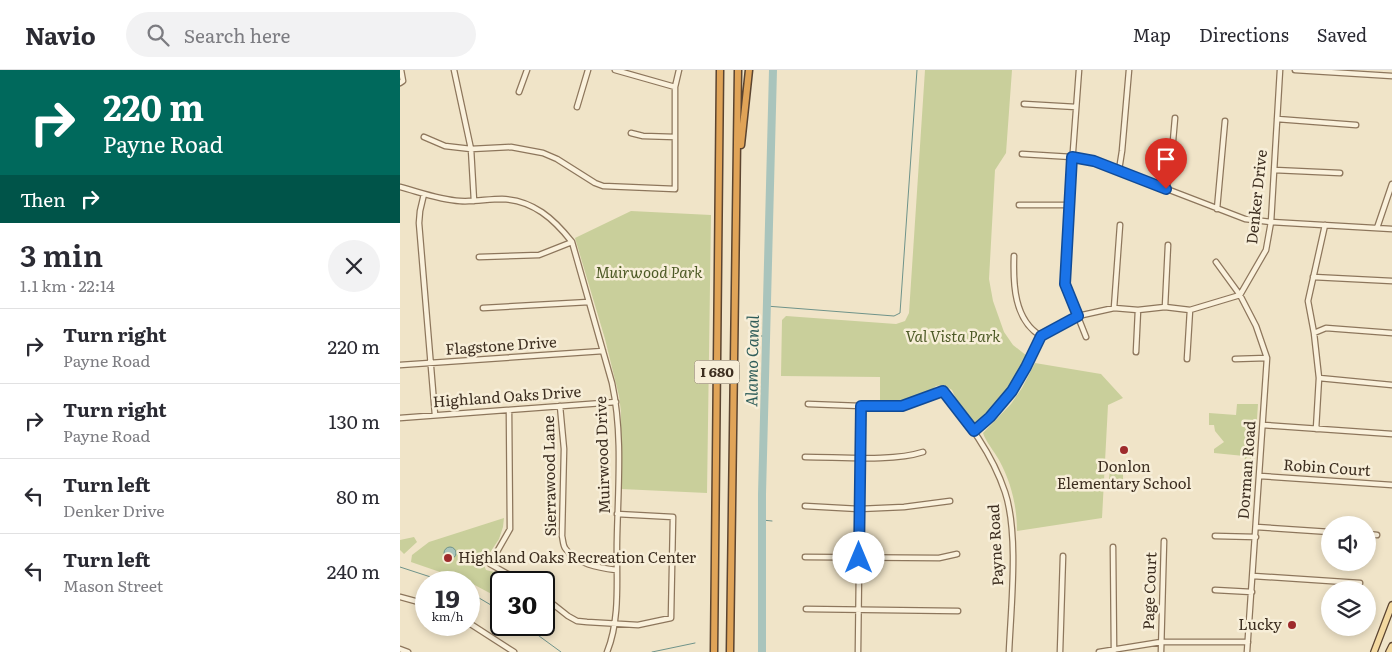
<!DOCTYPE html>
<html lang="en">
<head>
<meta charset="utf-8">
<style>
	:root { --surface:#fff; --page:#f2f2f3; --text:#2b2b33; --muted:#7c7c81; --line:#e1e1e2 }
	body { margin:0; font-family:Literata,serif; background:var(--page); color:var(--text); height:100vh; display:flex; flex-direction:column; font-size:19px; white-space:nowrap }
	* { box-sizing:border-box; margin:0 }
	p { font-size:16px; color:var(--muted) }
	.icon { flex:none; width:28px; height:28px; fill:none; stroke:currentColor; stroke-width:2; stroke-linecap:round; stroke-linejoin:round }
	.map { position:relative; flex:1; overflow:hidden }
	.sheet { display:flex; flex-direction:column; background:var(--surface); width:400px }
	.sheet>* { flex:none }
	.banner { background:#00695c; color:#fff; overflow:hidden }
	.controls { position:absolute; left:921px; top:446px; display:grid; gap:10px }
	.controls a { display:grid; place-items:center; width:55px; height:55px; border-radius:50%; background:var(--surface); box-shadow:0 2px 8px #0003; font-size:25px }
	.speed { position:absolute; left:15px; top:501px; display:flex; gap:10px; font-size:25px; font-weight:700; text-align:center }
	.speed>* { display:grid; place-content:center; width:65px; height:65px; border-radius:50%; background:var(--surface); box-shadow:0 2px 8px #0003; line-height:1 }
	.speed small { font-size:12px; font-weight:400 }
	.speed .limit { border:2px solid #111; border-radius:8px; background:#fff; color:#111 }
	.pin { position:absolute; display:grid; place-items:center; width:42px; height:42px; color:#fff; margin:-51px -21px; border-radius:50% 50% 50% 0; rotate:-45deg; box-shadow:0 0 5px #0007 }
	.pin .icon { rotate:45deg }
	.me { position:absolute; width:55px; margin:-28px; rotate:0deg; stroke-linejoin:round; filter:drop-shadow(0 0 4px #0008) }
	.turn { display:flex; align-items:center; gap:18px; height:105px; padding:0 20px; font-size:22px }
	.turn .icon { width:65px; height:65px; stroke-width:2.5 }
	.turn b { display:block; font-size:35px; line-height:42px }
	.then { display:flex; align-items:center; height:48px; padding:0 20px; background:#0003; gap:10px; font-size:19px }
	.round { display:grid; place-items:center; flex:none; width:52px; height:52px; border-radius:26px; background:var(--page) }
	.head { display:flex; align-items:center; justify-content:space-between; height:85px; padding:0 20px }
	h1 { font-size:30px; font-weight:600; line-height:38px }
	ul { padding:0; list-style:none }
	li { display:flex; align-items:center; gap:15px; height:75px; padding:0 20px; border-top:1px solid var(--line) }
	li div { flex:1 }
	li b { display:block; font-size:19px }
	li em { font-style:normal }
	header { display:flex; align-items:center; gap:30px; box-sizing:border-box; height:70px; padding:0 25px; background:var(--surface); border-bottom:1px solid var(--line) }
	header strong { font-size:24px }
	nav { display:flex; gap:28px; margin-inline-start:auto; font-size:18px }
	.search { width:350px; height:45px; background:var(--page); display:flex; align-items:center; gap:12px; box-sizing:border-box; padding:0 18px; border-radius:28px; color:var(--muted); font-size:19px }
	main { display:flex; flex:1; min-height:0 }
	.map>svg:first-child { display:block }
	.green { fill:#c9cf9b }
	.water { fill:#a9c4bc; stroke:#6f938a }
	.lines { fill:none; stroke-linecap:round; stroke-linejoin:round }
	.stream { stroke:#6f938a; stroke-width:1 }
	.river { stroke:#a9c4bc; stroke-width:8 }
	.minor-casing { stroke:#8d765c; stroke-width:7 }
	.major-casing { stroke:#5b4430; stroke-width:8 }
	.highway-casing { stroke:#5b4430; stroke-width:9 }
	.minor { stroke:#faf1dc; stroke-width:4.5 }
	.major { stroke:#f3d9a0; stroke-width:5.5 }
	.highway { stroke:#e0a458; stroke-width:6 }
	.route-casing { stroke:#114b97; stroke-width:12 }
	.route { stroke:#1a73e8; stroke-width:9 }
	.poi-dot { fill:#9e2a2b; stroke:#f7eed8; stroke-width:2 }
	.labels { text-anchor:middle; stroke-width:5; stroke-linejoin:round; paint-order:stroke }
	.shield { fill:#f7eed8; stroke:#756857; stroke-width:1 }
	.shield-label { font-size:14px; font-weight:bold; fill:#3d2e20 }
	.street-label { font-size:15px; fill:#3d2e20; stroke:#f7eed8 }
	.park-label { font-size:15px; font-style:italic; fill:#4d5a26; stroke:#f7eed8 }
	.poi-label { font-size:15px; fill:#3d2e20; stroke:#f7eed8 }
	.water-label { font-size:16px; font-style:italic; fill:#2f5d5a; stroke:#f7eed8 }
</style>
</head>
<body>
<header>
<strong>Navio</strong>
<div class="search"><svg class="icon" aria-label="search" viewBox="0 0 24 24"><circle cx="10" cy="10" r="6"/><path d="M15 15l6 6"/></svg>Search here</div>
<nav><a>Map</a><a>Directions</a><a>Saved</a></nav>
</header>
<main>
<section class="sheet">
<div class="banner">
<div class="turn"><svg class="icon" aria-label="right" viewBox="0 0 24 24"><path d="M7 20v-9h11M14 6l5 5-5 5"/></svg><div><b>220 m</b>Payne Road</div></div>
<div class="then">Then<svg class="icon" aria-label="right" viewBox="0 0 24 24"><path d="M7 20v-9h11M14 6l5 5-5 5"/></svg></div>
</div>
<div class="head"><div><h1>3 min</h1><p>1.1 km · 22:14</p></div><a class="round"><svg class="icon" aria-label="close" viewBox="0 0 24 24"><path d="M6 6l12 12M18 6L6 18"/></svg></a></div>
<ul>
<li><svg class="icon" aria-label="right" viewBox="0 0 24 24"><path d="M7 20v-9h11M14 6l5 5-5 5"/></svg><div><b>Turn right</b><p>Payne Road</p></div><em>220 m</em></li>
<li><svg class="icon" aria-label="right" viewBox="0 0 24 24"><path d="M7 20v-9h11M14 6l5 5-5 5"/></svg><div><b>Turn right</b><p>Payne Road</p></div><em>130 m</em></li>
<li><svg class="icon" aria-label="left" viewBox="0 0 24 24"><path d="M17 20v-9H6M10 6l-5 5 5 5"/></svg><div><b>Turn left</b><p>Denker Drive</p></div><em>80 m</em></li>
<li><svg class="icon" aria-label="left" viewBox="0 0 24 24"><path d="M17 20v-9H6M10 6l-5 5 5 5"/></svg><div><b>Turn left</b><p>Mason Street</p></div><em>240 m</em></li>
</ul>
</section>
<div class="map">
<svg width="992" height="582" viewBox="0 0 992 582">
	<rect width="100%" height="100%" fill="#f0e4c8"/>
	<path class="green" d="M525,0H612L606,83L595,100L589,209L593,231L604,262L613,275L627,286C615,311 601,339 577,353L571,351L556,329L552,320L544,315L536,316L528,323L510,330L480,333V307L381,306L382,250L386,246L496,254L505,251L509,243Z
		M231,141L311,145L307,423L221,419V342L219,326L205,269L175,168Z
		M635,293L701,304L723,328L708,335L702,448L617,461C617,436 611,412 599,390C594,381 586,372 583,363L611,334L622,318Z
		M837,334H858L853,409L849,404L850,387H847L845,390L844,386L814,383V379L824,372L815,361L814,355H809V343L836,345Z
		M710,395L723,396V412L709,411Z
		M104,448L103,457L99,469L83,493L86,500L94,502L112,512H101V529L69,512L11,492L12,485L29,472Z
		M14,467L17,472L4,484L0,480V470Z"/>
	<path class="water" d="M44 483a6 6 0 1 1 12 0a6 6 0 1 1-12 0Z"/>
	<g class="lines">
		<path class="stream" d="M366,236L494,246L500,243L517,0
			M356,266H366
			M362,450L372,451
			M0,497L46,512
			M69,522L101,541
			M124,555L161,582
			M252,582L295,573"/>
		<path class="river" d="M362,582V424L373,0"/>
		<defs>
			<path id="minor" d="M54,0L71,79L74,131
				M215,0L275,17
				M679,0L669,135L665,214L686,267
				M895,0L992,6
				M0,13L3,11L1,0
				M119,22L127,0
				M624,34L676,37
				M177,37L188,0
				M877,49L956,55
				M231,63L243,66L275,67
				M24,67L45,76L71,79L111,77L143,83L157,89L195,113L203,116L275,119V17L279,0
				M622,84L672,87L694,91L845,149L871,152L992,159
				M719,100L722,81L729,0
				M874,100L940,103
				M0,117C19,122 40,130 60,131C74,132 88,129 102,129C133,130 154,149 172,172L212,313C223,364 218,418 217,469C216,505 221,548 207,582
				M766,119L770,105L775,48
				M24,124L20,141L19,153L35,345
				M619,135H669
				M817,139L825,51
				M977,158L992,114
				M614,186C613,214 614,250 641,266
				M79,187L139,185L172,172
				M816,192L840,225L856,256L867,288L847,582
				M913,207L992,211
				M765,237L768,175
				M83,238L189,232
				M714,238L720,155
				M914,263L926,258L992,263
				M736,282L738,240
				M787,289L790,240
				M835,289L867,288
				M0,295L203,281
				M919,308L992,315
				M408,334L461,336H503L543,321C568,352 592,383 605,422C619,464 611,536 609,582
				M160,336L164,379L162,466C163,470 163,475 165,478C175,494 200,498 216,500
				M109,340L110,459L90,494L122,512
				M0,348L216,332
				M863,355L992,364
				M916,359L919,308L914,263L908,231L925,155
				M574,361L590,347L612,321L626,297L641,266L678,246L714,238L738,240L765,237L790,240L840,225L866,180L871,152L880,0
				M405,387C440,387 492,392 523,382
				M860,406L992,415
				M405,436L459,439L504,437L550,431
				M856,457L930,462
				M968,464L977,465
				M815,466L856,467
				M713,477L714,581
				M405,487L539,488L557,484
				M853,506L960,513
				M815,520L852,522
				M0,527L26,534
				M144,527L168,546L177,551L187,552L238,555L271,548L273,447L217,444
				M406,539L558,541
				M69,553L114,582
				M0,579L8,582
				M458,582L461,336
				M660,582L663,486
				M699,582L761,572H848
				M761,582L764,471"/>
			<path id="major" d="M974,582L992,535
				M989,582L992,576"/>
			<path id="highway" d="M341,75L349,0
				M314,582L320,0
				M330,582L338,0"/>
		</defs>
		<use href="#minor" class="minor-casing"/>
		<use href="#major" class="major-casing"/>
		<use href="#highway" class="highway-casing"/>
		<use href="#minor" class="minor"/>
		<use href="#major" class="major"/>
		<use href="#highway" class="highway"/>
	</g>
	<g class="lines">
		<defs>
			<path id="route" d="M459,488L461,336H502L543,321L574,361L590,347L612,321L626,297L641,266L678,246L665,214L672,87L694,91L766,119"/>
		</defs>
		<use href="#route" class="route-casing"/>
		<use href="#route" class="route"/>
	</g>
	<g class="poi-dot">
		<circle cx="724" cy="380" r="5"/>
		<circle cx="48" cy="488" r="5"/>
		<circle cx="892" cy="555" r="5"/>
	</g>
	<g class="labels">
		<rect class="shield" x="294.5" y="290.5" width="45" height="23" rx="4"/>
		<g class="shield-label">
			<text x="317" y="307">I 680</text>
		</g>
		<g class="street-label">
			<text transform="translate(857 127) rotate(-84)" y="5">Denker Drive</text>
			<text transform="translate(101 276) rotate(-4)" y="5">Flagstone Drive</text>
			<text transform="translate(107 327) rotate(-4)" y="5">Highland Oaks Drive</text>
			<text transform="translate(203 385) rotate(-92)" y="5">Muirwood Drive</text>
			<text transform="translate(927 398) rotate(4)" y="5">Robin Court</text>
			<text transform="translate(847 400) rotate(-86)" y="5">Dorman Road</text>
			<text transform="translate(150 406) rotate(-91)" y="5">Sierrawood Lane</text>
			<text transform="translate(596 475) rotate(-93)" y="5">Payne Road</text>
			<text transform="translate(750 521) rotate(-88)" y="5">Page Court</text>
		</g>
		<g class="park-label">
			<text x="249" y="208">Muirwood Park</text>
			<text x="553" y="272">Val Vista Park</text>
		</g>
		<g class="poi-label">
			<text x="724" y="402">Donlon<tspan x="724" dy="17">Elementary School</tspan></text>
			<text x="58" y="493" text-anchor="start">Highland Oaks Recreation Center</text>
			<text x="882" y="560" text-anchor="end">Lucky</text>
		</g>
		<g class="water-label">
			<text transform="translate(352 291) rotate(-89)" y="6">Alamo Canal</text>
		</g>
	</g>
</svg>
<div class="controls">
<a><svg class="icon" aria-label="sound" viewBox="0 0 24 24"><path d="M4 9h4l5-4v14l-5-4H4zM17 9q2 3 0 6"/></svg></a>
<a><svg class="icon" aria-label="layers" viewBox="0 0 24 24"><path d="M12 4l9 5-9 5-9-5zM3 14l9 5 9-5"/></svg></a>
</div>
<div class="speed"><div>19<small>km/h</small></div><div class="limit">30</div></div>
<div class="pin" style="left:766px;top:119px;background:#d93025"><svg class="icon" aria-label="arrive" viewBox="0 0 24 24"><path d="M6 21V4h12l-3 4 3 4H6"/></svg></div>
<svg class="me" style="left:459px;top:488px" viewBox="-20 -20 40 40"><circle r="19" fill="#fff"/><path d="M0-13L10 11 0 6-10 11z" fill="#1a73e8"/></svg>
</div>
</main>
</body>
</html>
